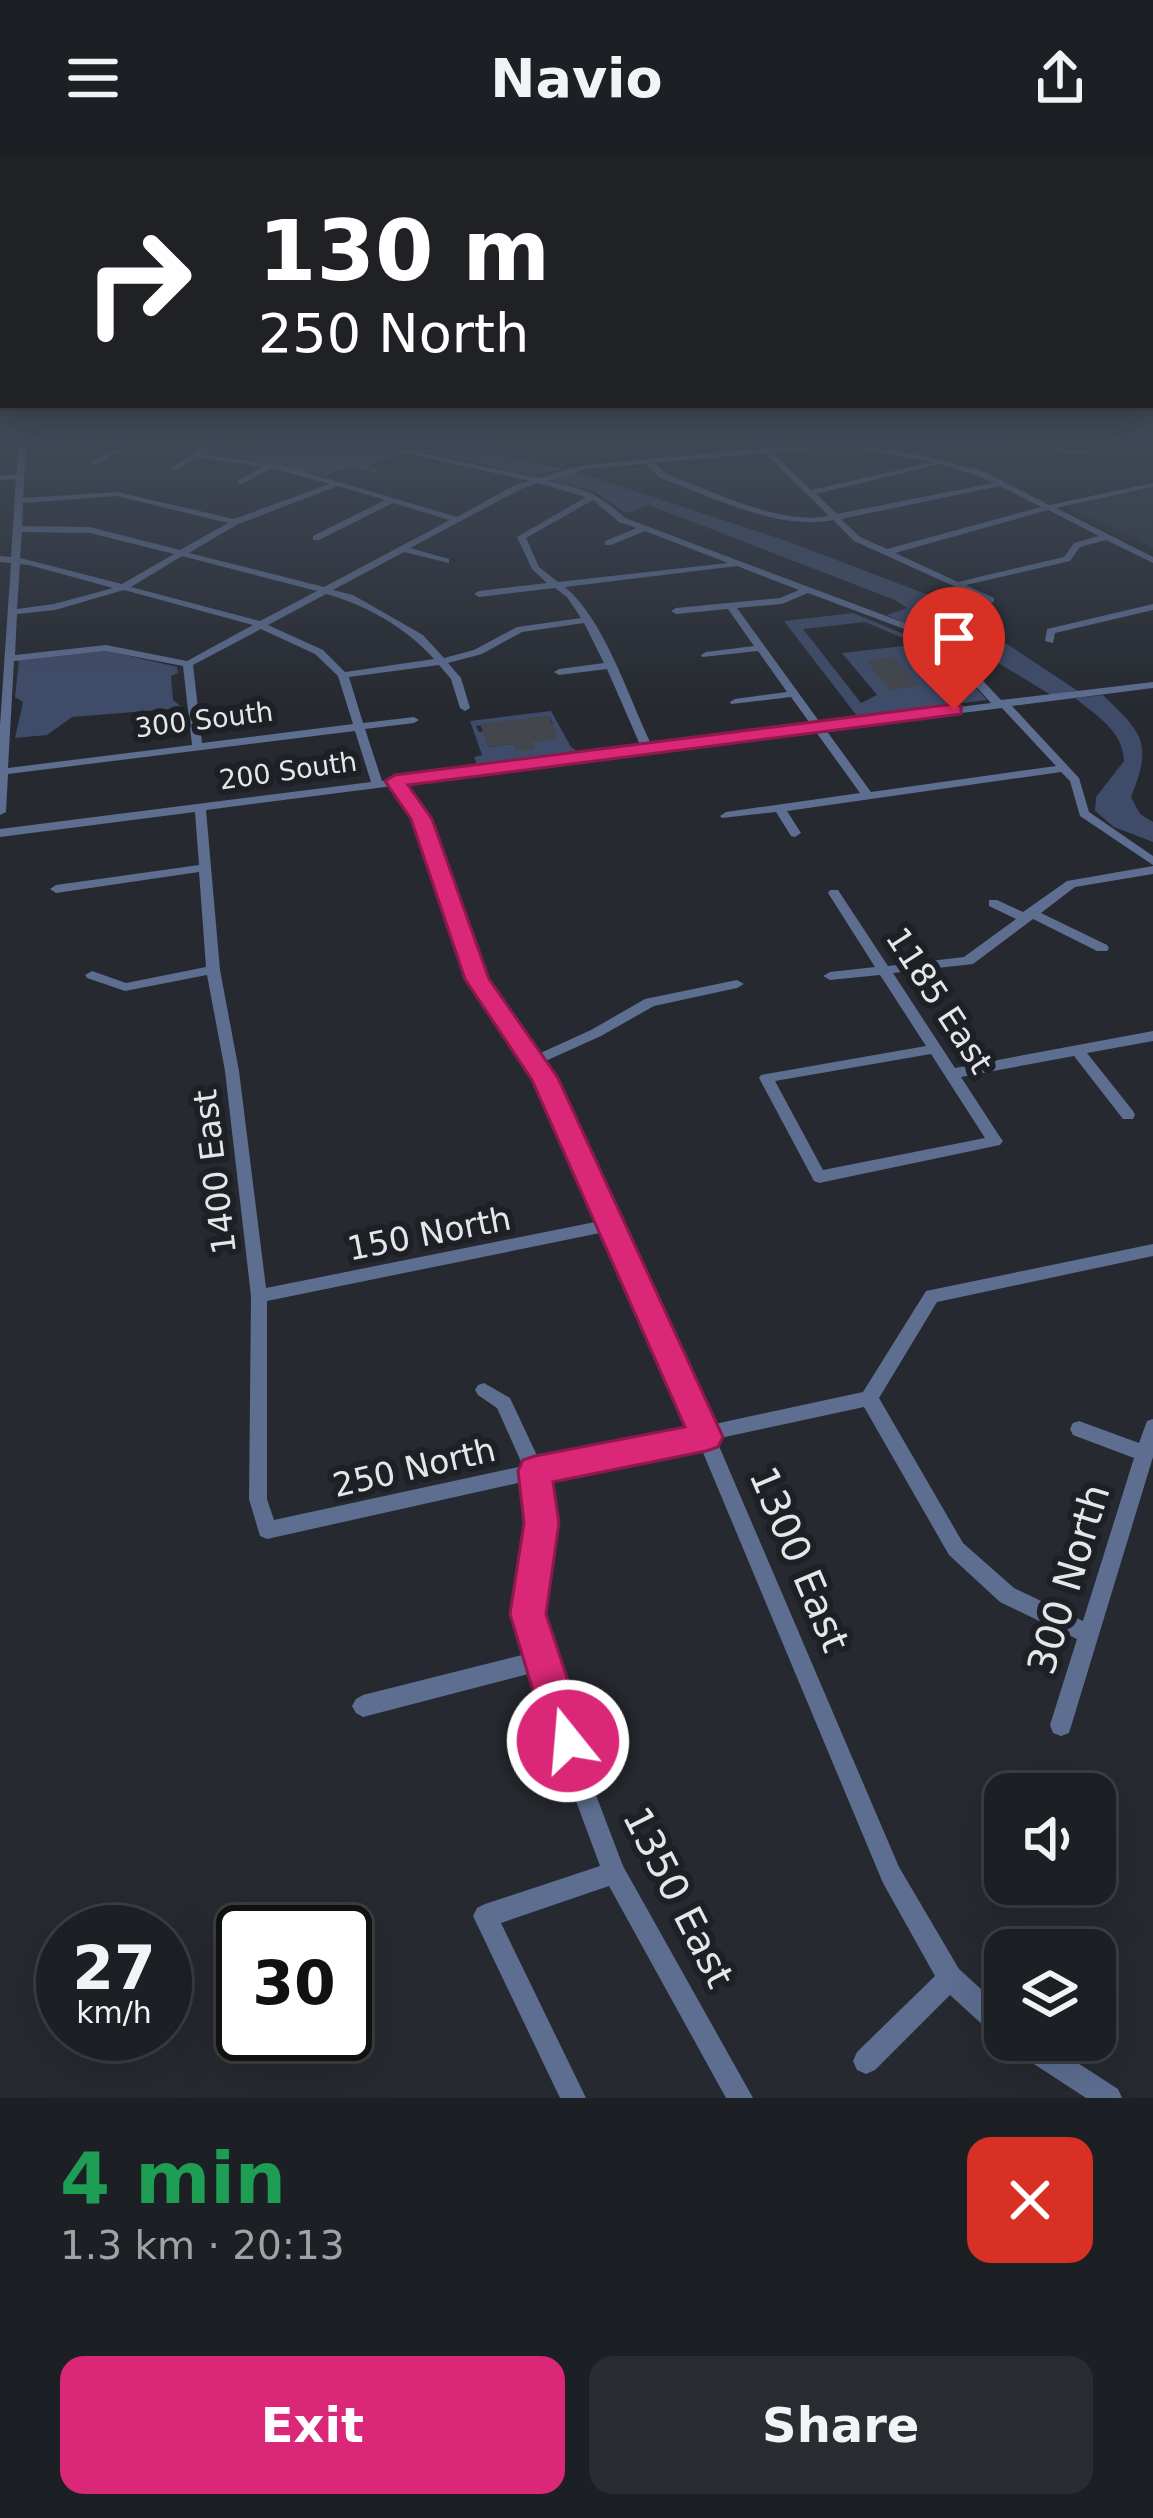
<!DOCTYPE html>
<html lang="en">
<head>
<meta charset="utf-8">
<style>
	:root { --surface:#1c1f23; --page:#292c30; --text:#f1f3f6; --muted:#a0a2a6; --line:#3a3d41; --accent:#db2777 }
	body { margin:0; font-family:"DejaVu Sans",sans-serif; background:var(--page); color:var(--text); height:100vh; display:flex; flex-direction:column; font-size:45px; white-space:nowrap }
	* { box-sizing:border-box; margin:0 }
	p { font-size:39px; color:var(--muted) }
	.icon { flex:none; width:66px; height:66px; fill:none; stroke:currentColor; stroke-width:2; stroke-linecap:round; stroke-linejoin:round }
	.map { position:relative; height:1942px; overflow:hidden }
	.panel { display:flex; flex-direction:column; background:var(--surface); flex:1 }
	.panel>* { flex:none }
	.banner { position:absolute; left:0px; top:0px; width:1155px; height:252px; box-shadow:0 12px 48px #0002,0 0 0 3px var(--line); background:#202124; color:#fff; overflow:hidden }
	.tools { position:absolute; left:984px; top:1617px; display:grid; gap:24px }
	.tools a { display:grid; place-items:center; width:132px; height:132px; border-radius:24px; background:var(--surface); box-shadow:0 12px 48px #0002,0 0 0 3px var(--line); font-size:60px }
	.speed { position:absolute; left:36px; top:1749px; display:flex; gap:24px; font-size:60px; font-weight:700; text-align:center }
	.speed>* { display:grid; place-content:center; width:156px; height:156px; border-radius:50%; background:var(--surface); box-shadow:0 12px 48px #0002,0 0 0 3px var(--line); line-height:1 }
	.speed small { font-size:30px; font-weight:400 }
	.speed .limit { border:6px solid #111; border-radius:18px; background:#fff; color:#111 }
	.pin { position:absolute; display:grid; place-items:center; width:102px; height:102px; color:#fff; margin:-123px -51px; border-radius:50% 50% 50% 0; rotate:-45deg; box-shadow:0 0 12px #0007 }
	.pin .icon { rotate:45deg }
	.me { position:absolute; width:132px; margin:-66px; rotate:343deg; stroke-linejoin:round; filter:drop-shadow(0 0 9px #0008) }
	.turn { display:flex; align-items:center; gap:42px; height:252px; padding:0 60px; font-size:54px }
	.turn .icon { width:156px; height:156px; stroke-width:2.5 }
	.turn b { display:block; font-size:84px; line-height:102px }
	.round { display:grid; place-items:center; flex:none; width:126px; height:126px; border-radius:24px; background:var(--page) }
	.head { display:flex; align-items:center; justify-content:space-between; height:204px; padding:0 60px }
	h1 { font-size:72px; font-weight:700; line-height:90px; color:#1e9e55 }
	.button { display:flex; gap:24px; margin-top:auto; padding:24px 60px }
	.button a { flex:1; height:138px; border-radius:24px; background:var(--accent); color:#fff; font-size:48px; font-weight:700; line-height:138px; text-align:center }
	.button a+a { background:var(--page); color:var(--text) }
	header { display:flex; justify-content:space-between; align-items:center; height:156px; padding:0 60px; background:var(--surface); font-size:54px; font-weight:700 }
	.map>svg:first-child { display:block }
	.built { fill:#30363f }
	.green { fill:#3f4c69; fill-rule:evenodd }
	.building { fill:#43464c }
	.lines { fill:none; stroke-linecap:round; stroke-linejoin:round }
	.minor { fill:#5d6e91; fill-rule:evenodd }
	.route { fill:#db2777; stroke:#8e194d; stroke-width:3 }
	.labels { text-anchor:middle; stroke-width:12; stroke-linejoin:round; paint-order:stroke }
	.far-street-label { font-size:27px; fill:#e5e6ea; stroke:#1d2025 }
	.street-label { font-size:33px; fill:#e5e6ea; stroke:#1d2025 }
	.near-street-label { font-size:39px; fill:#e5e6ea; stroke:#1d2025 }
</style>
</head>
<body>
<header><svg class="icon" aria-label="menu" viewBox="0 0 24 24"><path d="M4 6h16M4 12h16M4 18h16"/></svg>Navio<svg class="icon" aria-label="share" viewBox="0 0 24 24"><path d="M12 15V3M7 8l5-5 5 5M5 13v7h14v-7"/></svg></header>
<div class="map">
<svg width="1153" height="1942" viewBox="0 0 1153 1942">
	<rect width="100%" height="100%" fill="#26292f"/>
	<path class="built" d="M1153,331V392L1067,351Z"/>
	<path class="green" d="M271,282H328L403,295L369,311L380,315L376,317L349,310L326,320L239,301Z
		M363,282H420L564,313L532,319Z
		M577,316L787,385L939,443L1078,535L1051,539L969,489L958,491L887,459L907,452L895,444L649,349L626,357L594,335L549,324Z
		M853,457L940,493L987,544L857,560L784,465ZM865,466L920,489L958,527L939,529L904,490L842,497L877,539L861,547L803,473Z
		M108,495L177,511L178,517L171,520L173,544L183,552L72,561L47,579L15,582L23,546L15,541L19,504Z
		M1103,539C1143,578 1153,587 1131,641L1140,658L1153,666V686L1114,671L1095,655L1096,641L1124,605C1123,575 1097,560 1075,542Z
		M551,555L571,591L580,597L478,611L474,601L482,599L470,565ZM549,560L553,568L540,570L531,585L534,593L517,595L514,588L489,591L486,585L494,574L479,576L476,570Z"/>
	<path class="building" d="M893,501L913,523L919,530L890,534L866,504Z
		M549,560L558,583L532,586L535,593L526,595H517L514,588L488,591L480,568Z"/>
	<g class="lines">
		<path class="minor" d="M19,282H27L26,288L85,284L124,288L134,282H143L96,309H93V305L117,292L85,288L26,293L23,342L117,336L234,363L329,328L272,312L242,328H239V324L262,311L197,301L177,314L170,312L219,282H228L203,298L285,310L457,361L515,329L529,325L340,282H353L538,322L585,309L761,293L750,282H758L769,292L845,286L929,301L985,316L1049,349L1153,327V331L1056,352L1153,401V407L1106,384L1080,391L1070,405L966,429L994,442V446L991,447L854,385L833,364C778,375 713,341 660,322L646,308L586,313L548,325C585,333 597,337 625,362L929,476L957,497L1001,544L1153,526V532L1012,550L1079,622L1089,656L1153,700V709L1080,660L1070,625L1061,616L787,655L801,677L795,681L791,680L776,656L722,662L720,660L726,656L860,637L816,576L403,629L427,663L484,823L536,899L591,874L645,843L737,824L744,828L737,832L654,850L601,880L541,907L551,922L710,1269L863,1236L926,1135L1153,1088V1100L937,1146L879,1242L963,1387L1014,1432L1083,1465L1134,1302L1073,1279L1070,1273L1073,1267L1079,1265L1139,1287L1147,1265L1153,1263V1301L1069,1577L1061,1580L1053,1577L1050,1569L1077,1483L1000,1446L949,1399L864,1251L716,1283L899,1711L959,1813L1005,1855L1006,1884L996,1881L950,1839L875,1914L866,1918L857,1914L853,1905L857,1896L935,1820L883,1727L699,1287L545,1321L551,1367L538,1458L591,1626L623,1710L753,1942H726L609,1730L501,1767L586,1942H560L473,1760L477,1752L485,1748L600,1710L569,1626L536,1516L363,1561L356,1557L352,1550L356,1543L363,1539L530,1497L518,1458L531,1367L527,1325L267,1383L260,1380L249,1343L251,1140L225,915L207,819L125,835L87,822L85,819L92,815L126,827L206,811L199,716L56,737L50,733L56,729L199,709L195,656L0,681V673L371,626L355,575L8,618L6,656L0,659V569L11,407L0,406V400L11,401L16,323L0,324V320L17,318ZM845,290L928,305L932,306L811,334L773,297ZM765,297L829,360C780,370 713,335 666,318L654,307ZM939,308L979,320L993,327L837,358L816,338ZM538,327L586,341L517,381L532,413L547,427L479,435L474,438L479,441L555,432L567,441L581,462L517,471L474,494L444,502L423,479L353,439L333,434L404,396L449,407V403L410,392L521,333ZM338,330L385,344L313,380V384H319L393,347L450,364L324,431L189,397L238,368ZM1000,330L1041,351L887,393L860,381L841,363ZM117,340L228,367L180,394L90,371L22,370L23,347ZM593,344L619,366L637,372L605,385V389H611L645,375L728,407L558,426L539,411L526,382ZM1048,354L1099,380L1074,387L1064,401L958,426L895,397ZM22,376L90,377L174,398L122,428L20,402ZM182,400L317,435L260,465L131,431ZM20,408L29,409L113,432L54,448L17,453ZM737,410L799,434L780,442L676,452L671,455L676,458L728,453L754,490L706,496L701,499L702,501L758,495L787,536L735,543L730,546L731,548L791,541L812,570L652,590C629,543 605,464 565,431ZM124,434L253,469L187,505L106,489L15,499L17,458L55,454ZM808,437L923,480L949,501L991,547L821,568L737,452L782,448ZM326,438C365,448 408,473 434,503L345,516L323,494L268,469ZM584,467L604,507L559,513L554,516L559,519L607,513L641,591L382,625L365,573L414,567L419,564L414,561L363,567L349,521L439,509L451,523L460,552L465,555L470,552L461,522L448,507L482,498L522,476ZM261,473L315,498L338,520L353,568L202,587L193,509ZM106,495L183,510L192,589L8,612L14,505ZM1002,552L1056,610L871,636L826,574ZM393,630L415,663L470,823L537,923L600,1065L266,1132L239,915L220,814L206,654ZM605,1076L693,1273L540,1306L510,1242L484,1227L478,1229L475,1234L478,1239L497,1252L523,1310L274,1364L267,1343V1145Z
			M573,282H599L524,290L520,288Z
			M1009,282C1032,281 1054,294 1077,295C1099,295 1121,281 1144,282L1077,299Z
			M1153,448V454L1055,477L1053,487L1045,485L1047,473Z
			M1153,710V718L1075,731L1041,757L1107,789L1109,792L1107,795H1097L1033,763L973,808L893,817L955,912L1153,875V885L1087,897L1133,955L1135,959L1133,963H1123L1074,900L961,921L1000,981L1003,985L1000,989L819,1027L814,1025L759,922L761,919L926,890L880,819L830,824L823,820L830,816L875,811L828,737L830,734H838L888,810L964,801L1016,763L989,750V744H997L1023,756L1067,725ZM931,898L985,982L823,1014L775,925Z
			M1008,1884H1042L1118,1933L1122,1942H1086L1011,1893Z"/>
	</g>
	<linearGradient id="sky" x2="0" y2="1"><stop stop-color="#15171a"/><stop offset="0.51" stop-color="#414958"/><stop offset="1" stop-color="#414958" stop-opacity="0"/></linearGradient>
	<rect width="1153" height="553" fill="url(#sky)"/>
	<path class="route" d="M954,548L961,550V558L408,629L432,663L489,823L558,922L723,1281L718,1291L706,1295L553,1326L559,1367L546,1458L588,1585L582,1599L568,1605L554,1599L548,1585L510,1458L524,1367L518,1315L523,1304L535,1300L685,1271L532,924L465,823L411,663L385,625L395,619Z"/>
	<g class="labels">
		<g class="far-street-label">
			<text transform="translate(204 564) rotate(-7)" y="9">300 South</text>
			<text transform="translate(288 615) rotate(-8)" y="9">200 South</text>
		</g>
		<g class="street-label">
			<text transform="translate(940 844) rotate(57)" y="12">1185 East</text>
			<text transform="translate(214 1016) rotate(-97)" y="12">1400 East</text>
			<text transform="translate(429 1077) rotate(-11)" y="12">150 North</text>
			<text transform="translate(414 1311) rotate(-13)" y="12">250 North</text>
		</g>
		<g class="near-street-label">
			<text transform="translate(800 1403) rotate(67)" y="14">1300 East</text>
			<text transform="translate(1068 1423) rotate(-73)" y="14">300 North</text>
			<text transform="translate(679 1741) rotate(63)" y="14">1350 East</text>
		</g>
	</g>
</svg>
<div class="tools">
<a><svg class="icon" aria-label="sound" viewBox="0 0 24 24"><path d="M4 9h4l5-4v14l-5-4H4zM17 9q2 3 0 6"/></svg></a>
<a><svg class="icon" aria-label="layers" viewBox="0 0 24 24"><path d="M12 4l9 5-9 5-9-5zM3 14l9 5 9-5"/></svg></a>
</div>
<div class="speed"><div>27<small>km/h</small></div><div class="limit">30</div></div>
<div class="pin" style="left:954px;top:554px;background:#d93025"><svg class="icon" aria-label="arrive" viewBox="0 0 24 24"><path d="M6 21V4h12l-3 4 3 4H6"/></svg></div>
<svg class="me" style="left:568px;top:1585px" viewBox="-20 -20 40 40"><circle r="17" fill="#db2777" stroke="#fff" stroke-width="3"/><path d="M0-11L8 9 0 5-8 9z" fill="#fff"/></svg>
<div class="banner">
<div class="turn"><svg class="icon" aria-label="right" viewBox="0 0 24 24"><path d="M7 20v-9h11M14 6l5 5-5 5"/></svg><div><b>130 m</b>250 North</div></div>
</div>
</div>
<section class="panel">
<div class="head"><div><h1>4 min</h1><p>1.3 km · 20:13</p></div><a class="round" style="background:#d93025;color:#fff"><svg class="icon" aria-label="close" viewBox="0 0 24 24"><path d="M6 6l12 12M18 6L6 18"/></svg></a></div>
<div class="button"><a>Exit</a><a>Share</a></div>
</section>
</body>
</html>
